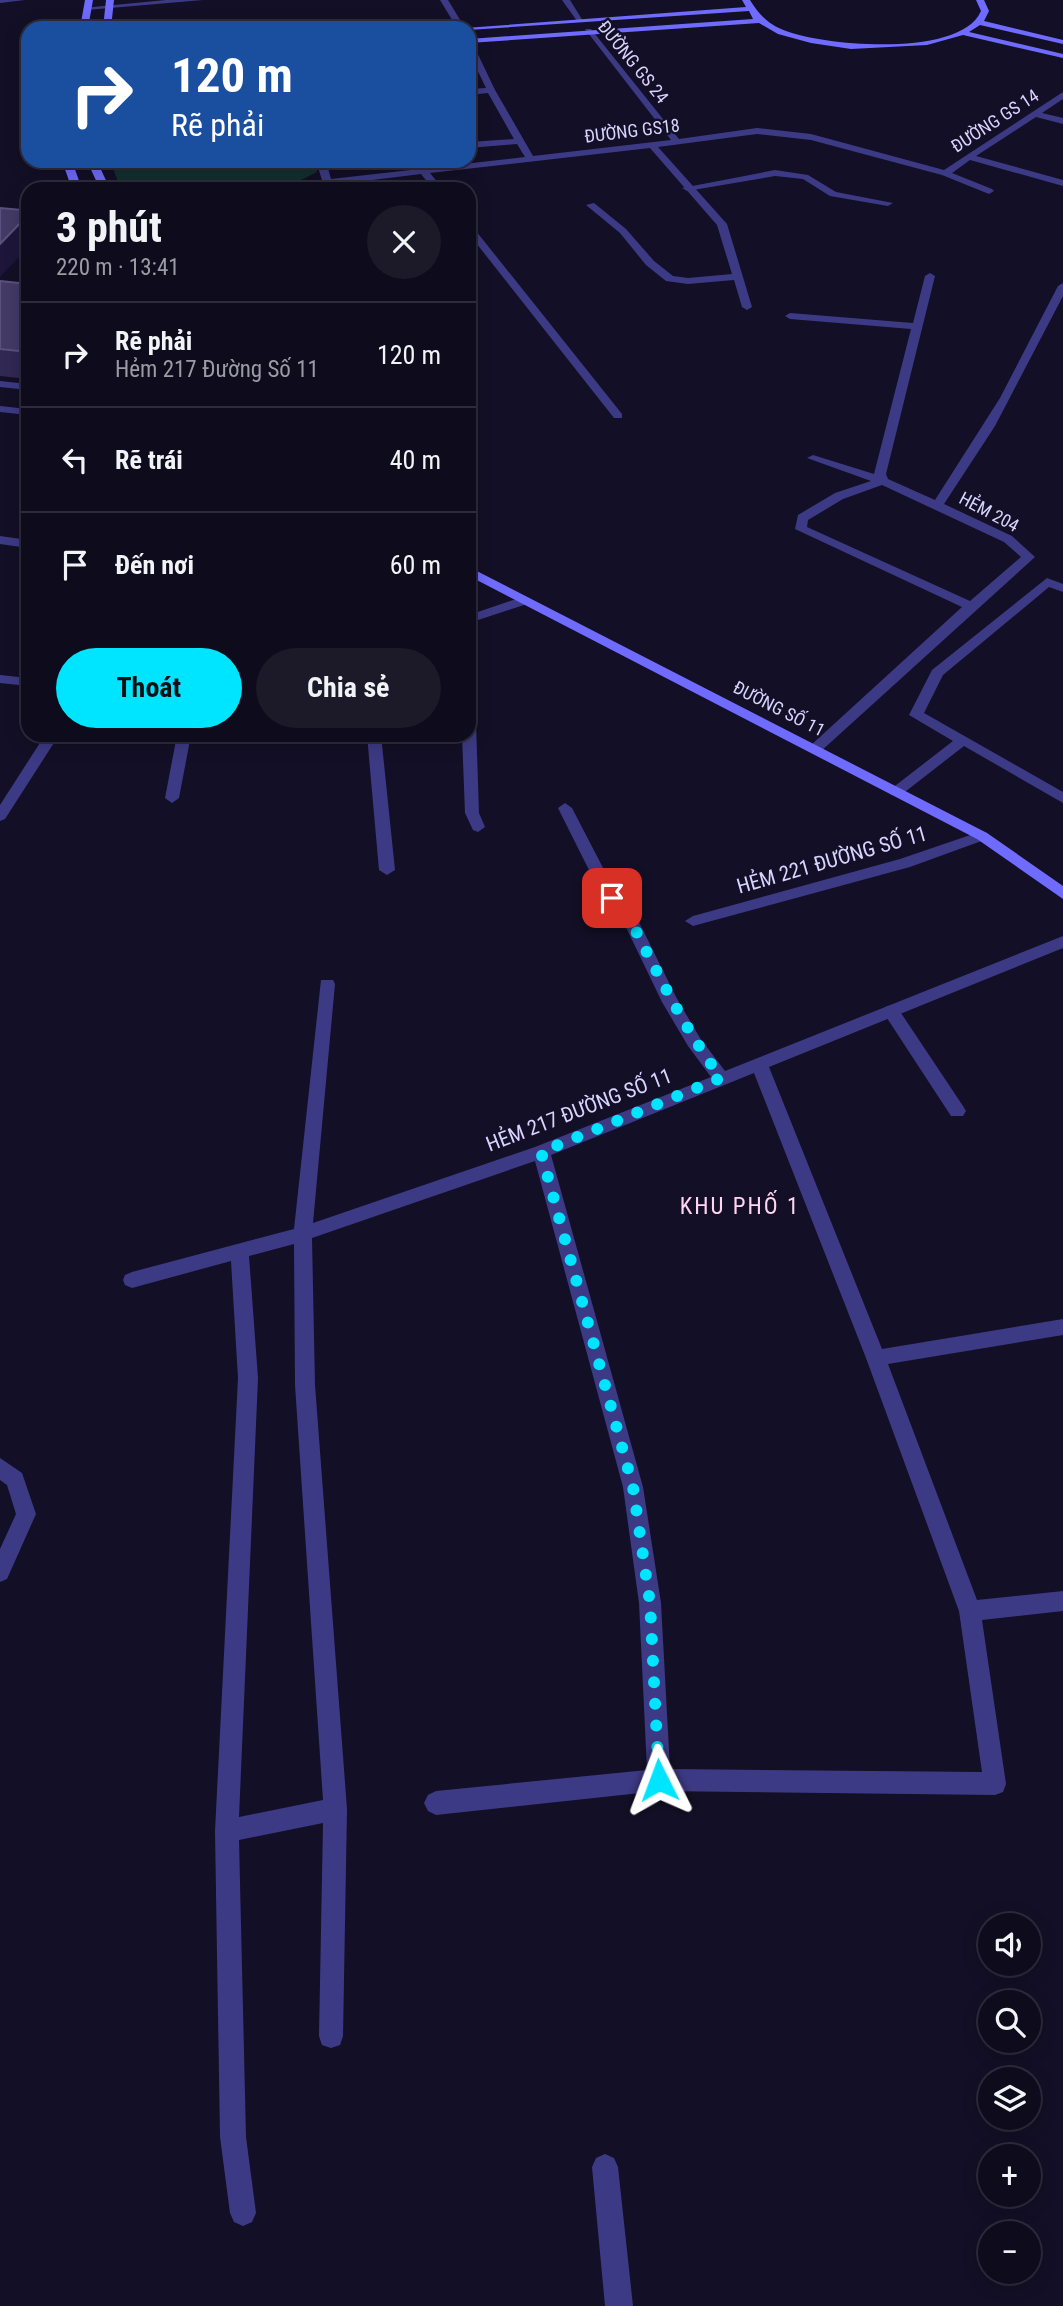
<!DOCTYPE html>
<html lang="vi">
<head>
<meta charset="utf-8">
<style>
	:root { --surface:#0e0b1c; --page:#1c1929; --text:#f1f3f6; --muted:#9b9ba3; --line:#2e2b3b; --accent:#00e5ff }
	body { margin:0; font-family:"Roboto Condensed",sans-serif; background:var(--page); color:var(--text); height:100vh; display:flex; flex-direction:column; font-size:26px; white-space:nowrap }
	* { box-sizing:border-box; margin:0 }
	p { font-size:23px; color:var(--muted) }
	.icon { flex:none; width:38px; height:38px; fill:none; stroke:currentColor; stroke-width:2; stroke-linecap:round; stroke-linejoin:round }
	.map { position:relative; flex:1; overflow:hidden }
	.drawer { position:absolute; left:21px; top:182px; width:455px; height:560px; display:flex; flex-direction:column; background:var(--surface); border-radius:21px; box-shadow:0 4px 18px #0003,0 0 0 2px var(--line) }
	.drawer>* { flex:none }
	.guide { position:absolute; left:21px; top:21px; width:455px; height:147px; border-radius:21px; box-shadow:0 4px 18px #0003,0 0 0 2px var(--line); background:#1a4fa0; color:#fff; overflow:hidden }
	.tools { position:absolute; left:978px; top:1913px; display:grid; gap:14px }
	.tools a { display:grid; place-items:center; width:63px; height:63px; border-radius:50%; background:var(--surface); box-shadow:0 4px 18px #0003,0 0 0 2px var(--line); font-size:35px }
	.pin { position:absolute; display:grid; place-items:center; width:60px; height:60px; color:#fff; margin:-30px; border-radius:14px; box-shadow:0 4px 10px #0006 }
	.me { position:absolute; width:77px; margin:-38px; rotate:357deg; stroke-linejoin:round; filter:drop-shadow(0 0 5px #0008) }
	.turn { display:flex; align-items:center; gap:24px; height:147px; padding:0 35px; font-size:32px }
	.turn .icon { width:91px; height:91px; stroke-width:2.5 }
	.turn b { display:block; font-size:49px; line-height:60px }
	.round { display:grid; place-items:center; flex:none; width:74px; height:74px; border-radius:37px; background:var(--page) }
	.overview { display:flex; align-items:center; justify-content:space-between; height:119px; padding:0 35px }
	h1 { font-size:42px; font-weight:700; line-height:52px }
	.action { display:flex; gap:14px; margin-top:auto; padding:14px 35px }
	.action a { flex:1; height:80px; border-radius:42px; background:var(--accent); color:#111; font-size:28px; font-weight:700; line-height:80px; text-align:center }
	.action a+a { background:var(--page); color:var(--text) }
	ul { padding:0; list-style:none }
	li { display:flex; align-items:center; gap:21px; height:105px; padding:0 35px; border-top:2px solid var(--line) }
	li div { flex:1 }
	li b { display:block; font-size:26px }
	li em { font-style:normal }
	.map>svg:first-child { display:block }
	.green { fill:#12302f }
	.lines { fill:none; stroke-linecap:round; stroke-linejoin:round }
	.lane { fill:#3d3a85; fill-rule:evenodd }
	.street { fill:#3d3a85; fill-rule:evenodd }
	.secondary { fill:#6f6bff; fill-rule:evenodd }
	.wall { fill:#312854 }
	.shaded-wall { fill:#1d163a }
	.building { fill:#433a66; stroke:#5a527e; stroke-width:2 }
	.route { stroke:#00e5ff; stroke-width:12; stroke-dasharray:0 21.6 }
	.labels { text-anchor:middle; stroke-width:5; stroke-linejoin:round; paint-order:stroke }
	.far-street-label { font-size:18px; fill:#d9d4ff; stroke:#130f26 }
	.street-label { font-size:21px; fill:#d9d4ff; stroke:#130f26 }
	.neighbourhood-label { font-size:23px; letter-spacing:2px; fill:#ffd6f0; stroke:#130f26 }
</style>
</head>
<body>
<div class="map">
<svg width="1063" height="2306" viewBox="0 0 1063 2306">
	<rect width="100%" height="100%" fill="#130f26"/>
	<path class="green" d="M110,161H314L317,172L293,184L238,189H121Z"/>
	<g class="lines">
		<path class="lane" d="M775,170L808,175L836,192L893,203L888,206L830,196L803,179L775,176L687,191L682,188Z
			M0,381L28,384V390L0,387Z
			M1047,578L1063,584V592L1049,587L943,675L924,713L1063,792V803L964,746L901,795H891L889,792L891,789L953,741L909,715L932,670Z
			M891,1005L897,1007L963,1106L966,1111L963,1116H951L885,1015L883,1011L885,1007Z"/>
		<path class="street" d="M0,0H25L0,3Z
			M166,0H203L87,10L83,8Z
			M440,0H448L465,28H457Z
			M562,0H570L583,21H577Z
			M585,29H591L679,139L757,128L811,134L944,170L1063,92V99L1042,113L1063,118V124L1036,117L976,156L1063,180V186L970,160L952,173L992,189L994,191L989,194L942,175L811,140L757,134L658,147L727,224L752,307L747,310L742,307L734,280L688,284L666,281L646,265L620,233L586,205L594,203L626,229L654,261L673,276L688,278L732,274L717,225L650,148L430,173L443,189H433L421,174L332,185L334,189H324L323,186L266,189L322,180L316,161H326L331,179L525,157L517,144L469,148V142L514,139L488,93L469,95V89L486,88L469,53V42L473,44L495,90L533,156L671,140Z
			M469,225L472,226L622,414V418H614L469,234Z
			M930,273L935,276L886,474L888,479L935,500L1000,398L1058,286L1063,283V296L995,426L944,504L1012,536L1035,557L820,752L815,753L808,749L810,746L962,607L795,529L798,515L835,493L871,481L807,458L813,455L874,474L911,329L790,319L785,316L790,313L913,323L925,276ZM882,485L1004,542L1021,557L970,601L807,527L808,520L843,499Z
			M0,406L28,409V415L0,412Z
			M0,536L28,540V548L0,544Z
			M525,596L531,600L530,603L469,623V615Z
			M0,675L28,678V686L0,683Z
			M469,719L476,723L479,813L485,827L478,832L473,830L465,813L462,735H469Z
			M45,735H59L5,819L0,821V805Z
			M177,735H191L179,798L172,803L165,798Z
			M367,735H381L395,870L387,875L379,870Z
			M565,803L572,808L614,889L635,914L676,997L700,1038L725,1071L1063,936V948L769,1067L882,1349L1063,1319V1335L888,1364L977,1600L1063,1591V1611L982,1620L1006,1784L1003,1792L995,1795L659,1791L436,1815L428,1811L424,1803L428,1795L436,1791L647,1770L639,1603L623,1487L535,1161L312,1238L315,1385L347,1809L343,2036L340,2045L331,2048L322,2045L319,2036L323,1823L239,1840L246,2137L256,2213L252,2222L243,2226L234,2222L230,2213L220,2137L215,1831L238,1378L231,1261L132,1288L125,1285L123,1280L125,1275L132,1272L294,1229L321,980H333L335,984L313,1223L535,1147L711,1077L688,1046L662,1002L621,917L600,892L558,808ZM754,1073L866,1358L959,1611L982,1772L670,1769L661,1603L643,1487L551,1155ZM294,1244L295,1385L323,1800L239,1817L258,1378L249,1256Z
			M982,831L987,833L989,836L987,839L910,867L693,926L685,921L693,916L900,859Z
			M0,1458L22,1473L36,1514L7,1579L0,1582V1549L16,1514L7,1485L0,1480Z
			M605,2154L614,2158L618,2167L633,2306H605L592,2167L596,2158Z"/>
		<path class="secondary" d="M85,0H93L88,28H80Z
			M106,0H114L111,28H103Z
			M742,0H750C759,15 769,25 786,31C825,46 961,58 981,11L976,0H984L989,11L984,21L1063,40V44L980,25L969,32L1063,54V58L963,35L927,45L851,49L811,43L778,34L759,23L469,43V39L753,19L749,11L469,30L465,28L746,7Z
			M62,161H72L82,189H72Z
			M87,161H97L110,189H100Z
			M469,567L987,833L1063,886V899L977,839L469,576Z"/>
	</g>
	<path class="wall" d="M0,281L28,284V379L0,376Z"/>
	<path class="shaded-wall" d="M28,215V248L0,277V244Z"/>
	<path class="building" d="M25,206H28V215L0,244V208L22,210Z
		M0,281L28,284V352L0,349Z"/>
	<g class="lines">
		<path class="route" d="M612,898L623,906C654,965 681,1024 721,1078L541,1152L633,1487L650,1603L659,1780"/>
	</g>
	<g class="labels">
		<g class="far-street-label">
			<text transform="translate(633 62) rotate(51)" y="6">ĐƯỜNG GS 24</text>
			<text transform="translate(995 121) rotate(-33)" y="6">ĐƯỜNG GS 14</text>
			<text transform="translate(632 131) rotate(-7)" y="6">ĐƯỜNG GS18</text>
			<text transform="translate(989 512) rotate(28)" y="6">HẺM 204</text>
			<text transform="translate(779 709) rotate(27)" y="6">ĐƯỜNG SỐ 11</text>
		</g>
		<g class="street-label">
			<text transform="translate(832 860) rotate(-16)" y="7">HẺM 221 ĐƯỜNG SỐ 11</text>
			<text transform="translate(579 1110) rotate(-21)" y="7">HẺM 217 ĐƯỜNG SỐ 11</text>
		</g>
		<g class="neighbourhood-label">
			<text x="740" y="1214">KHU PHỐ 1</text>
		</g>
	</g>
</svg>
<div class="tools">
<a><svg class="icon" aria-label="sound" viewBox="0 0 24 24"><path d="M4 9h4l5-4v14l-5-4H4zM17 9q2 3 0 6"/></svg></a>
<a><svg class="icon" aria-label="search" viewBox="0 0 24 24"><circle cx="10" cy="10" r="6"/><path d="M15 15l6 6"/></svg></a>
<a><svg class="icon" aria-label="layers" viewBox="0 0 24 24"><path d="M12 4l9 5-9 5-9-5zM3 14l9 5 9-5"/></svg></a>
<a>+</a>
<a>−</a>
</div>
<div class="pin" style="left:612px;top:898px;background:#d93025"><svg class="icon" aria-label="arrive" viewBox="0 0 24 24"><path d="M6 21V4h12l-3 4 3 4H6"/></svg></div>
<svg class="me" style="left:659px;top:1780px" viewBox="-20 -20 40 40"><path d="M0-17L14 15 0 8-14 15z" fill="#00e5ff" stroke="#fff" stroke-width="4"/></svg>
<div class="guide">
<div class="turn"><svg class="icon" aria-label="right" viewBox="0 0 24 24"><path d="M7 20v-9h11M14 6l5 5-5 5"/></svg><div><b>120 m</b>Rẽ phải</div></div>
</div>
<section class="drawer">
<div class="overview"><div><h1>3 phút</h1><p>220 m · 13:41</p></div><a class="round"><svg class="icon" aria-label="close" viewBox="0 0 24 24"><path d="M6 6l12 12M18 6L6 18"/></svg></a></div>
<ul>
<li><svg class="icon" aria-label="right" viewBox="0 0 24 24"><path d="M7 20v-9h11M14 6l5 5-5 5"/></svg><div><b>Rẽ phải</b><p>Hẻm 217 Đường Số 11</p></div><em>120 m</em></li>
<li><svg class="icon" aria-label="left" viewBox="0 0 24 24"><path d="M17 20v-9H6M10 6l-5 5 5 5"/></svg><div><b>Rẽ trái</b></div><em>40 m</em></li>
<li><svg class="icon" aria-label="arrive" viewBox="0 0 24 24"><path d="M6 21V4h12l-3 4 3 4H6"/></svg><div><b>Đến nơi</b></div><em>60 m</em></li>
</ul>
<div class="action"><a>Thoát</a><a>Chia sẻ</a></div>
</section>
</div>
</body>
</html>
